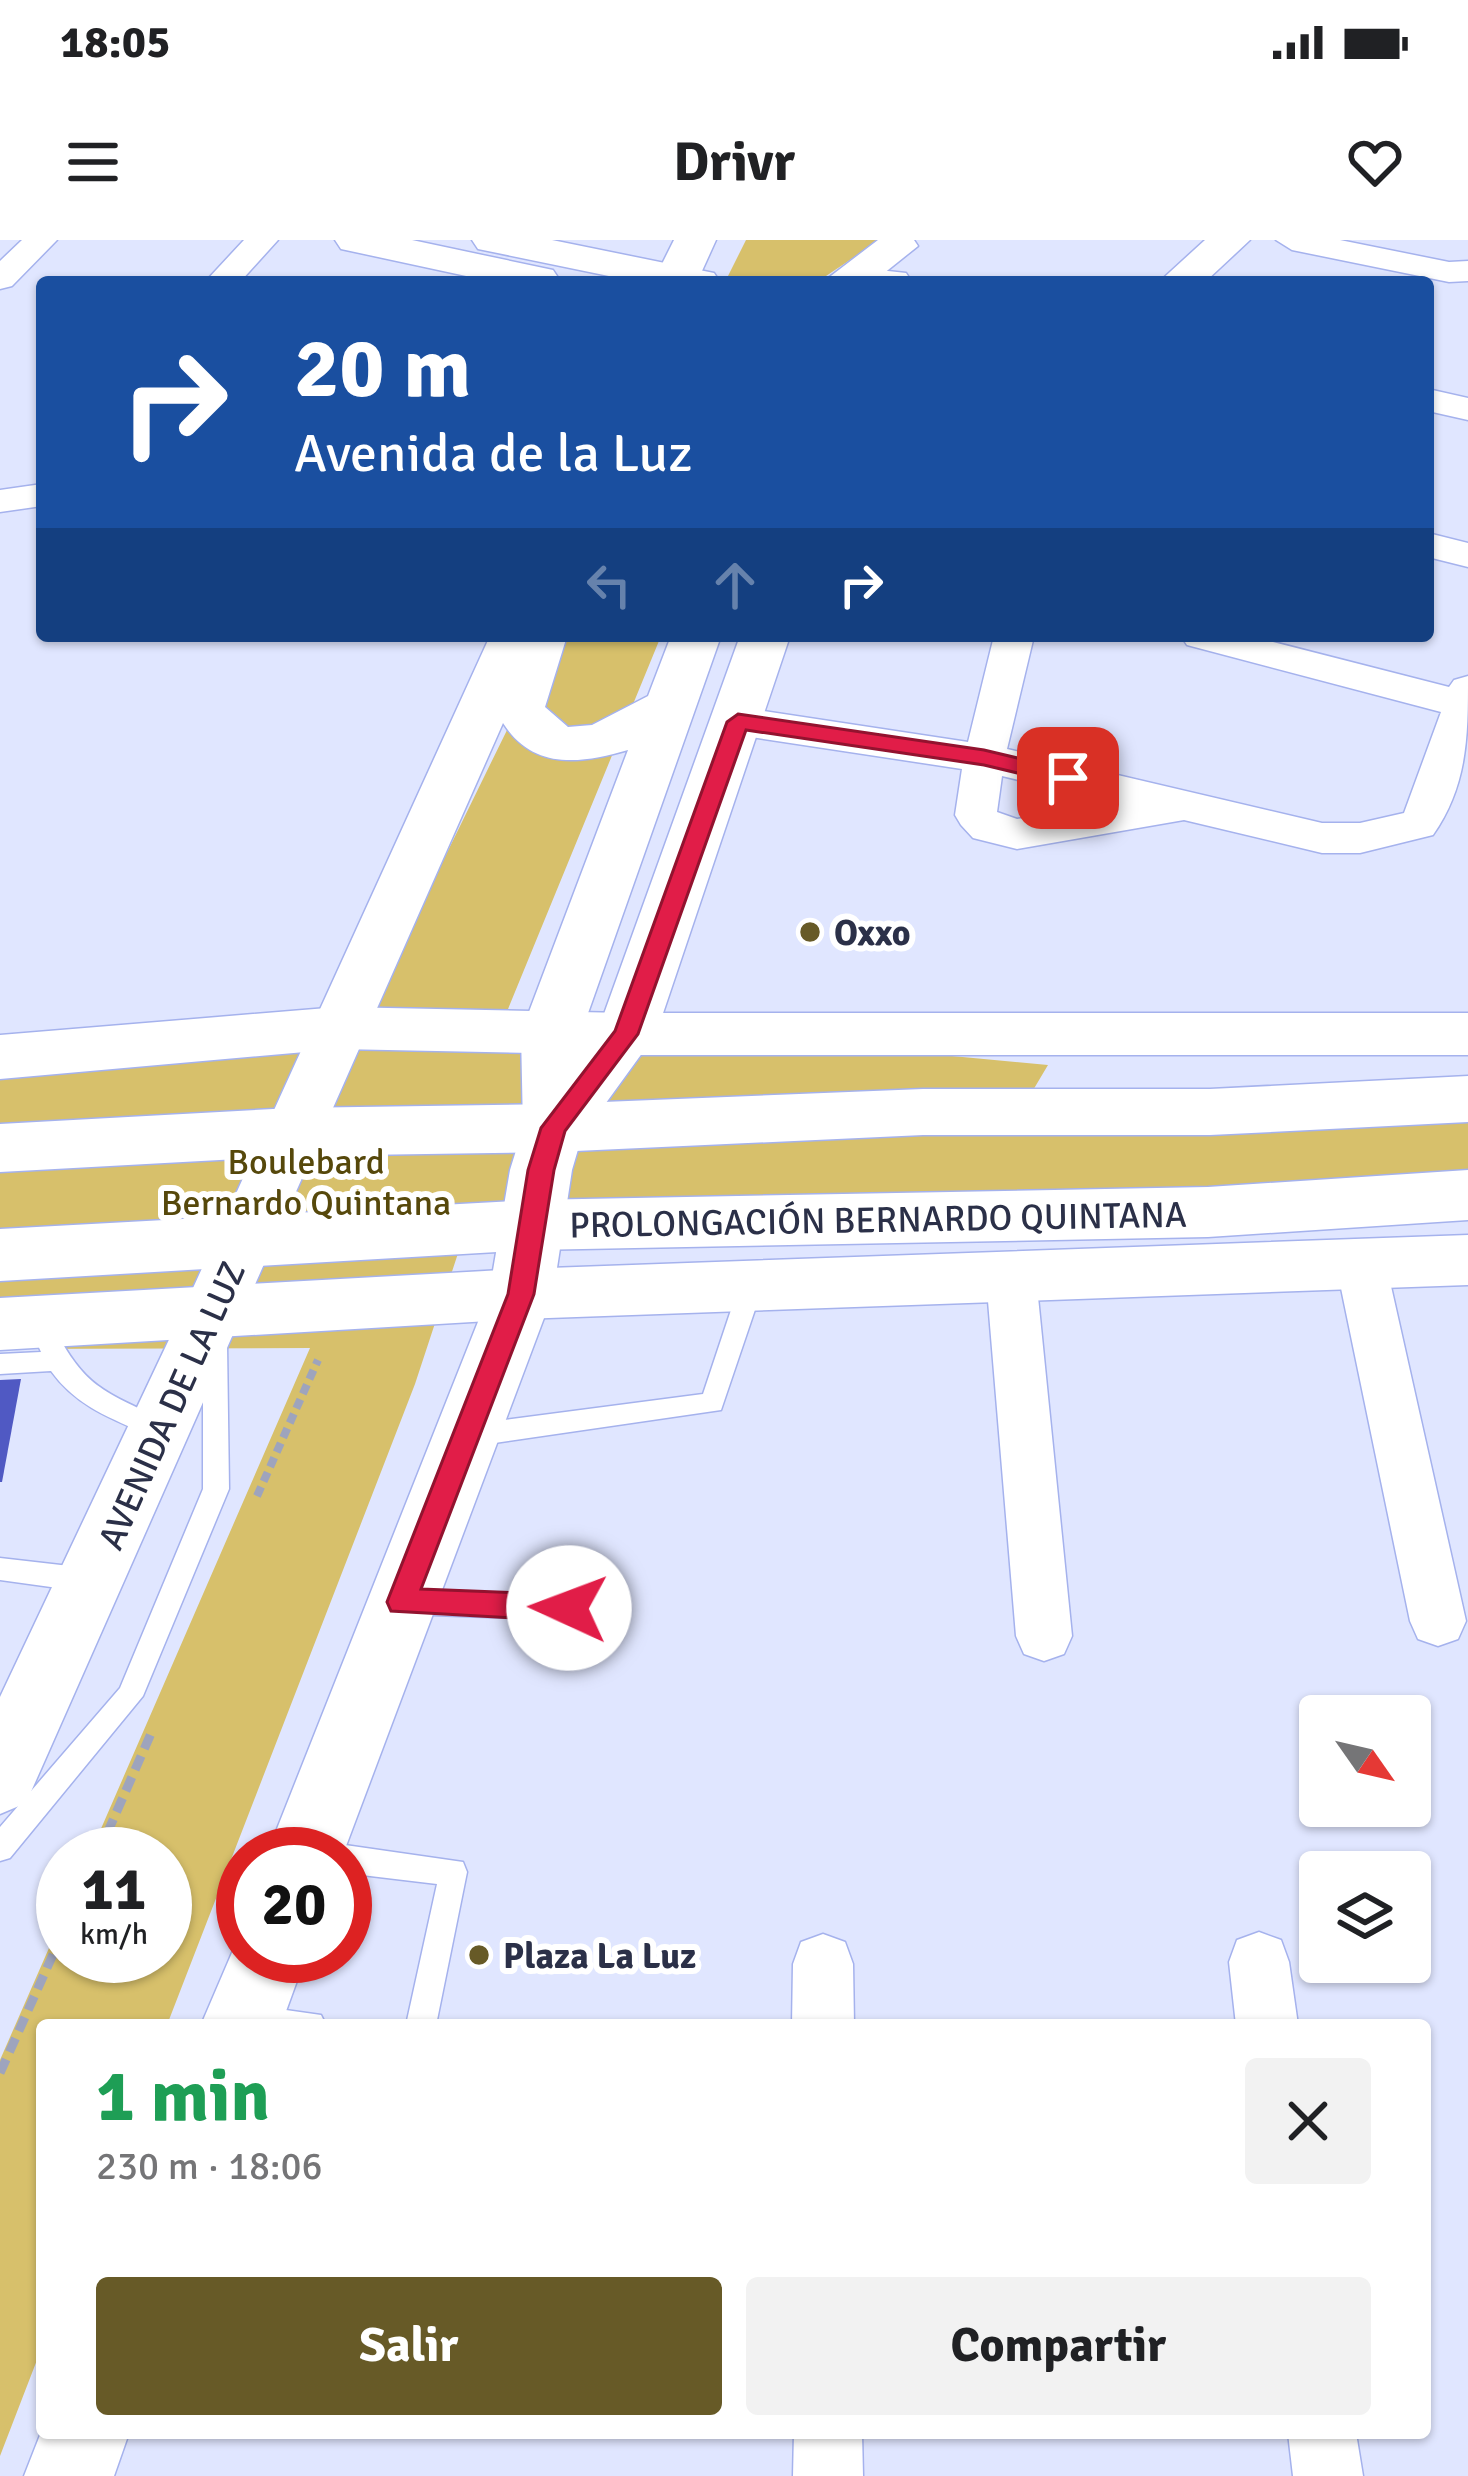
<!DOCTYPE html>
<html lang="es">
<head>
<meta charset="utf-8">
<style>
	:root { --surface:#fff; --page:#f2f2f2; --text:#202124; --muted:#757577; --accent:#675a27 }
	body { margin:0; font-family:Signika,sans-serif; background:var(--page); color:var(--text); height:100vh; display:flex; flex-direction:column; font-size:45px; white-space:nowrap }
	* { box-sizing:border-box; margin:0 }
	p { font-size:39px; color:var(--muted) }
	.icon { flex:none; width:66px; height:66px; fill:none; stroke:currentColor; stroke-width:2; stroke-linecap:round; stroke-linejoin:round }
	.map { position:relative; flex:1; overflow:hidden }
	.drawer { position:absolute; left:36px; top:1779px; width:1395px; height:420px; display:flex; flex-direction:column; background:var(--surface); border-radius:12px; box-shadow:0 3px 9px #0004 }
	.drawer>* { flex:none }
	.guide { position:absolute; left:36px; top:36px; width:1398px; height:366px; border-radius:12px; box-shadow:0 3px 9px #0004; background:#1a4fa0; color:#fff; overflow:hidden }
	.needle { width:78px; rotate:124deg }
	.controls { position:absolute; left:1299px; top:1455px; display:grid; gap:24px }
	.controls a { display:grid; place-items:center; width:132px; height:132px; border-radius:12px; background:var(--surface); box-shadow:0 3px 9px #0004; font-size:60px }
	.speed { position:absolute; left:36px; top:1587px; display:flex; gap:24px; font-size:60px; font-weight:700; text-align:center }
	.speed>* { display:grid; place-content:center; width:156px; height:156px; border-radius:50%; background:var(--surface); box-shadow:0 3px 9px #0004; line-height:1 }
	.speed small { font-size:30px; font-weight:400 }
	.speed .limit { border:18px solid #d22; background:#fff; color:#111 }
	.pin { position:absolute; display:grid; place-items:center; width:102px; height:102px; color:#fff; margin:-51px; border-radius:24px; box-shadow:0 6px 18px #0006 }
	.me { position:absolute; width:132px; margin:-66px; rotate:272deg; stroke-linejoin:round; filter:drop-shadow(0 0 9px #0008) }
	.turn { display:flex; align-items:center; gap:42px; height:252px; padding:0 60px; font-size:54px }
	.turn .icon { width:156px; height:156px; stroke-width:2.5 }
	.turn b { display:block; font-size:84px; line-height:102px }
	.lanes { display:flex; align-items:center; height:114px; padding:0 60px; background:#0003; justify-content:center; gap:60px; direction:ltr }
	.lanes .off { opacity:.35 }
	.round { display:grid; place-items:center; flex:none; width:126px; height:126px; border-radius:12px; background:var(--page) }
	.head { display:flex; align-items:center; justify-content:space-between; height:204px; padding:0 60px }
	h1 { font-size:72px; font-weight:800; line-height:90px; color:#1e9e55 }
	.primary-button { display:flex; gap:24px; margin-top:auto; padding:24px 60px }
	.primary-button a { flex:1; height:138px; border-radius:12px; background:var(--accent); color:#fff; font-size:48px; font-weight:800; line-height:138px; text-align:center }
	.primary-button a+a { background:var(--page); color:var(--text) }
	.status { display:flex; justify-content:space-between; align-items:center; height:84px; padding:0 60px; background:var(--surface); direction:ltr }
	.status svg { height:33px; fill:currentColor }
	header { display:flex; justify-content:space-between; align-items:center; height:156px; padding:0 60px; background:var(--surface); font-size:54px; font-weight:800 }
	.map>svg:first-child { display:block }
	.green { fill:#d7c06b }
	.building { fill:#5059c3 }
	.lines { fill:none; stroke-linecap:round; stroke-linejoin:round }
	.service-casing { stroke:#a5b2ed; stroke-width:3 }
	.minor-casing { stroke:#a5b2ed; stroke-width:3 }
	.tertiary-casing { stroke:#a5b2ed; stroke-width:3 }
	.secondary-casing { stroke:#a5b2ed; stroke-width:3 }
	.primary-casing { stroke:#a5b2ed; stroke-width:3 }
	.path-far1 { stroke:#9ea4bd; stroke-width:8; stroke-dasharray:10 6; stroke-linecap:butt }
	.path { stroke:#9ea4bd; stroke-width:9; stroke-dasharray:15 8; stroke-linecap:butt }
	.service { fill:#fff; fill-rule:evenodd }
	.minor { fill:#fff; fill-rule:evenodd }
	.tertiary { fill:#fff; fill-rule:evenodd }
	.secondary { fill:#fff; fill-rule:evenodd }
	.primary { fill:#fff; fill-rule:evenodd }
	.route { fill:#e11d48; stroke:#92132f; stroke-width:3 }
	.poi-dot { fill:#675a27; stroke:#fff; stroke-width:4.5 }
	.labels { text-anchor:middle; stroke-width:12; stroke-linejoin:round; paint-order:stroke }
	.poi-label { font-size:36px; font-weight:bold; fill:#2b3048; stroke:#fff; text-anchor:start }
	.park-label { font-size:36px; fill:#56480b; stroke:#fff }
	.street-label { font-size:36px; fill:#2b3048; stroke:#fff }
</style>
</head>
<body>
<div class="status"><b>18:05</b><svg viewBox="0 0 49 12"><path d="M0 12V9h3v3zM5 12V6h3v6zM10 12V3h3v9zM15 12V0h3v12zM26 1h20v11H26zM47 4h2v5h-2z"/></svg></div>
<header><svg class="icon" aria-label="menu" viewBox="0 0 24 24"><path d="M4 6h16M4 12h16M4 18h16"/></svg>Drivr<svg class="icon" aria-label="heart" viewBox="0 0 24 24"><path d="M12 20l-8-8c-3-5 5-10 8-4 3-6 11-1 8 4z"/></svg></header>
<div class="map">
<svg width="1468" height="2236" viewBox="0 0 1468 2236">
	<rect width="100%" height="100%" fill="#e0e6ff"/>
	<path class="green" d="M746,0H880L817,42H725Z
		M553,396H661L506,774L1048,825L1026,862L1468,875V940L467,986L415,1144L167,1785H42V2107L0,2216V1820L63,1676V1716H165V1614H90L310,1108L0,1109V801L370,770Z"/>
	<path class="building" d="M21,1139L2,1242H0V1140Z"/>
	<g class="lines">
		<defs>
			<path id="service" d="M751,1036L759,1039L763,1046L721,1170L474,1206L465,1202L462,1195L465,1188L474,1184L703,1154L739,1046L743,1039Z
				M39,1071L47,1074C82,1145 96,1149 167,1181L170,1188L167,1195L158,1199L149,1195C112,1179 76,1166 51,1131L0,1134V1114L41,1112L27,1081L31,1074Z
				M215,1093L223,1096L227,1103L229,1249L143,1456L10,1618L0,1621V1587L120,1448L203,1249V1103L207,1096Z
				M0,1318L87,1328L96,1332L100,1340L96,1348L87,1352L0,1340Z
				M404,1350L569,1356L578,1360L582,1368L578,1376L569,1380L404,1374L395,1370L391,1362L395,1354Z
				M345,1605L463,1622L467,1632L436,1785H406L437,1644L345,1633V1614H333Z
				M251,1765L321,1775L326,1785H239L241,1770Z"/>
			<path id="minor" d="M22,0H57L12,46L0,49V21Z
				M244,0H278L240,42H205Z
				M1276,0H1340L1449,22L1468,21V41L1449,42L1292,10Z
				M1428,149L1468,158V180L1428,171Z
				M42,244V266L0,272V250Z
				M1428,293L1468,303V327L1428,317Z
				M994,396H1034L1007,509L1322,583H1360L1404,573L1441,472L1187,405L1181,396H1250L1449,447L1454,440L1468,436C1468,495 1468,545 1433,595L1360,613H1322L1184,580L1017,609L973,598L961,585L955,575L962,529L738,495L724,491L718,481L724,471L738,467L968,502ZM1002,536L1118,564L1017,579L997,572Z
				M1361,1004L1378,1010L1386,1024L1466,1381L1458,1399L1438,1406L1418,1399L1410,1381L1336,1024L1344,1010Z
				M1011,1017L1029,1023L1036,1037L1072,1396L1064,1414L1044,1421L1024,1414L1016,1396L986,1037L993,1023Z
				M1259,1692L1281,1700L1289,1722L1298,1785H1236L1229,1722L1237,1700Z
				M823,1694L845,1702L853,1724L854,1785H792L793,1724L801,1702Z
				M794,2193H862L863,2236H793Z
				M1288,2193H1356L1363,2236H1293Z"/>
			<path id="tertiary" d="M335,0H412L553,30L559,39L494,42L341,9Z
				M472,0H552L714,33L720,42H638L478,9Z
				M1205,0H1250L1205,42H1159Z
				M879,30L906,33L912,42H858L864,33Z
				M339,767L626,773H1468V815H626L339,809L0,839V795Z
				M1468,995V1045L521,1079L0,1110V1058L521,1029Z"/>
			<path id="secondary" d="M674,0H716L697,42H653Z
				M878,0H914L918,6L873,42H823Z
				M490,396H567L545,467L568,487L592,485L648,456L671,396H721L581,793V809L600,785L740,396H790L656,794L582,896L572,930L553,1054L343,1614H267L489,1054L510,930L523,888L521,793L628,510C580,524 533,530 503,483L26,1563L0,1574V1457L183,1070Z
				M243,1687V1716H306L281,1785H201Z
				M42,2190V2193H129L114,2236H24Z"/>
			<path id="primary" d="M1468,836V882L1210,895H923L554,912L292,916L0,932V884L292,868L554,864L923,849H1210Z
				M1468,930V980L1208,997L531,1010L0,1041V989L531,960L1208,947Z"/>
		</defs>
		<use href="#service" class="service-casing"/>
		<use href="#minor" class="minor-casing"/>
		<use href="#tertiary" class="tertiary-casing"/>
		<use href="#secondary" class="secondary-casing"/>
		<use href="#primary" class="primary-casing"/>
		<path class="path-far1" d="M257,1256L318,1120"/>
		<path class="path" d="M98,1614L153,1489
			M0,1833L63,1692"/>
		<use href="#service" class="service"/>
		<use href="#minor" class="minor"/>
		<use href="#tertiary" class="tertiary"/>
		<use href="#secondary" class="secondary"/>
		<use href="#primary" class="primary"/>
	</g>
	<path class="route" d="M738,474L984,510L1076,532L1079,538L1068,545L984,525L746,490L638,794L565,891L554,930L534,1054L421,1349L569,1355L580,1359L584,1368L580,1377L569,1381L391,1371L387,1362L508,1054L528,930L541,888L615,791L727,482Z"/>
	<g class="poi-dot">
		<circle cx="810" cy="692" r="12"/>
		<circle cx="479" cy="1715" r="12"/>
	</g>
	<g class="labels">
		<g class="poi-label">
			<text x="834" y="705">Oxxo</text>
			<text x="503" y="1728">Plaza La Luz</text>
		</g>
		<g class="park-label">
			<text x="306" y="934">Boulebard<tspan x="306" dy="41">Bernardo Quintana</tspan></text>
		</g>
		<g class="street-label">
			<text transform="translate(878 979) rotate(-1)" y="13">PROLONGACIÓN BERNARDO QUINTANA</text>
			<text transform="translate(171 1165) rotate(-66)" y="13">AVENIDA DE LA LUZ</text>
		</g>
	</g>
</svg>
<div class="controls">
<a><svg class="needle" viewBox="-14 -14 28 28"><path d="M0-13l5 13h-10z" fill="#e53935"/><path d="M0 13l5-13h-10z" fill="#757577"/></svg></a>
<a><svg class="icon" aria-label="layers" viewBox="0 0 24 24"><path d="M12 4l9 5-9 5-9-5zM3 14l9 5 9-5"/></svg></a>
</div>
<div class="speed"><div>11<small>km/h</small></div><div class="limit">20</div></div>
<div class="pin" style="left:1068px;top:538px;background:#d93025"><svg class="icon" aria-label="arrive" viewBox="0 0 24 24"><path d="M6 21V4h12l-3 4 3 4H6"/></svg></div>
<svg class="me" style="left:569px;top:1368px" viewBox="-20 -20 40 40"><circle r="19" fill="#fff"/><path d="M0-13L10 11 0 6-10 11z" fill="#e11d48"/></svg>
<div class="guide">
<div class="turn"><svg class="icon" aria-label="right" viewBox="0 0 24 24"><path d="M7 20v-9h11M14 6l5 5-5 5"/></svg><div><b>20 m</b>Avenida de la Luz</div></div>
<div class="lanes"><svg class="icon off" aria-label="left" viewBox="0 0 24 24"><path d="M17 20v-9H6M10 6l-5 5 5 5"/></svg><svg class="icon off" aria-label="ahead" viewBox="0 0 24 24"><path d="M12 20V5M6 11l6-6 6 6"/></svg><svg class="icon" aria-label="right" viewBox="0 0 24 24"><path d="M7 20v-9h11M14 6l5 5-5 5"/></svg></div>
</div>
<section class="drawer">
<div class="head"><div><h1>1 min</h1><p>230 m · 18:06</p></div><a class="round"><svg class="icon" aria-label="close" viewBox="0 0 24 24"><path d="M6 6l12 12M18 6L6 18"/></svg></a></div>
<div class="primary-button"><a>Salir</a><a>Compartir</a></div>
</section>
</div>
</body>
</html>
